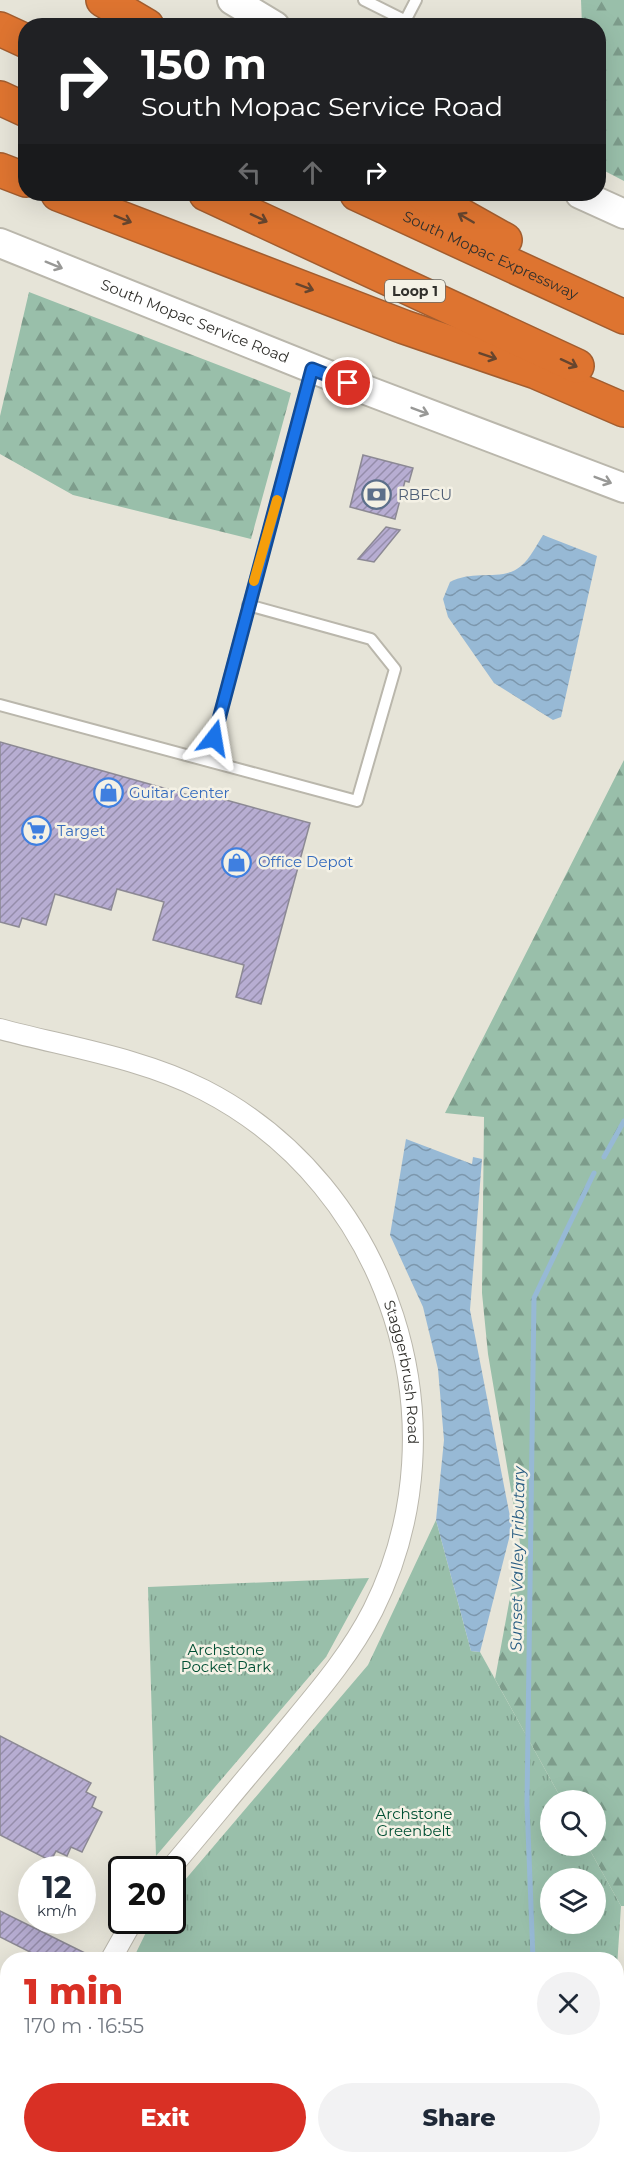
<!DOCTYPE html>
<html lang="en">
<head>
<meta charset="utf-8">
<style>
	:root { --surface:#fff; --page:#f2f2f3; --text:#1f2937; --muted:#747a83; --accent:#d93025 }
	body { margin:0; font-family:Montserrat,sans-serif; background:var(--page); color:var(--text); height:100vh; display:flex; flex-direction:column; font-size:22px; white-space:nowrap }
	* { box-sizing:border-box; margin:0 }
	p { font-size:20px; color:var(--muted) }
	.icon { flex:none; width:33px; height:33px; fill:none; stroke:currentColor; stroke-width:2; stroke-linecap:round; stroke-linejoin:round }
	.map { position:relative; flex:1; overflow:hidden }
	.side { position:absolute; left:0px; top:1952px; width:624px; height:212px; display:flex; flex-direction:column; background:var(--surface); border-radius:24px 24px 0 0; box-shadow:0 6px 24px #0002 }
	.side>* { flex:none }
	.top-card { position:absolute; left:18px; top:18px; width:588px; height:183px; border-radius:24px; box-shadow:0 6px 24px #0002; background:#202124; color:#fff; overflow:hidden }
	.controls { position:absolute; left:540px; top:1790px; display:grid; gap:12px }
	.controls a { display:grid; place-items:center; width:66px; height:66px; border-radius:50%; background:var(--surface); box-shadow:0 6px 24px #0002; font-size:30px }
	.speed { position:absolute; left:18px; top:1856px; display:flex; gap:12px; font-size:30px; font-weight:700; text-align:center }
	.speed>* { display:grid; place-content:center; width:78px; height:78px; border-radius:50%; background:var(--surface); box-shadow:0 6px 24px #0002; line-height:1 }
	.speed small { font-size:15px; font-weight:400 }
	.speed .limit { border:3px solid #111; border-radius:9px; background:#fff; color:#111 }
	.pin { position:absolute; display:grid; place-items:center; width:51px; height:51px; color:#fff; margin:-26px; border:3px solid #fff; border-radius:50%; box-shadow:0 2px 6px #0007 }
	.me { position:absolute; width:66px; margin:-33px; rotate:14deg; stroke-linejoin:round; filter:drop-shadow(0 0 4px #0008) }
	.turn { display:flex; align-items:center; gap:21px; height:126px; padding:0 24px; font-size:27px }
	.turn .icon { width:78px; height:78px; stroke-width:2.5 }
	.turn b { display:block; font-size:42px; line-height:51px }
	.lanes { display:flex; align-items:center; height:57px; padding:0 24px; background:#0003; justify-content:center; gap:30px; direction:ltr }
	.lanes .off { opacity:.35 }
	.round { display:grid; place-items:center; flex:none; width:63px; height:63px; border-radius:32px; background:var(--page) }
	.head { display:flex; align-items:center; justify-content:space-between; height:102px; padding:0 24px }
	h1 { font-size:36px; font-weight:800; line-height:45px; color:var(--accent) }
	.primary-button { display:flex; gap:12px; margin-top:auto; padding:12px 24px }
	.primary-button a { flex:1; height:69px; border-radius:36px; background:var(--accent); color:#fff; font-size:24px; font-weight:800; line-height:69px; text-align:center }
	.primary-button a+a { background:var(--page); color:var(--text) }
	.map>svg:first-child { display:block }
	.forest { fill:url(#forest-firs) }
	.park { fill:url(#park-tufts); fill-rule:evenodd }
	.water { fill:url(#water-waves) }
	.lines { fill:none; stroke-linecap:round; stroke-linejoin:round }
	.stream { stroke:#97b9d5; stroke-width:5 }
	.building { fill:url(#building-hatch); stroke:#8c8994; stroke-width:1.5 }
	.lane-casing { stroke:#bab7ac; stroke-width:14 }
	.street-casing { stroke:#bab7ac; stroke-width:22 }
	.secondary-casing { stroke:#bab7ac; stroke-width:32 }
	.highway-casing { stroke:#a25d2f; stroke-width:36 }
	.lane { stroke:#fff; stroke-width:10 }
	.street { stroke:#fff; stroke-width:20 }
	.secondary { stroke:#fff; stroke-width:28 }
	.highway { stroke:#de7430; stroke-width:33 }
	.oneway { stroke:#66452e }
	.oneway2 { stroke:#989896 }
	.route-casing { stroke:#114b97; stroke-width:15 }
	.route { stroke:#1a73e8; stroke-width:10 }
	.slow { stroke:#f59e0b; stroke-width:10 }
	.labels { text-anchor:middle; stroke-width:5; stroke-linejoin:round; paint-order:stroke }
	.shield { fill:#f4f1e5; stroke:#6c6b64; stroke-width:1.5 }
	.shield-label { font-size:14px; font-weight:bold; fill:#32312d }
	.street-label { font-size:15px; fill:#32312d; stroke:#f4f1e5 }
	.service-label { font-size:15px; fill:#4e5e75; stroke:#f4f1e5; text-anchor:start }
	.shop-label { font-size:15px; fill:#366cbe; stroke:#f4f1e5; text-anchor:start }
	.park-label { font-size:15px; fill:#004f33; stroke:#f4f1e5 }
	.water-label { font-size:16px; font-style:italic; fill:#275c82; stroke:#f4f1e5 }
</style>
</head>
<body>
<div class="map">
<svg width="624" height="2162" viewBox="0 0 624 2162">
	<defs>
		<pattern id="forest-firs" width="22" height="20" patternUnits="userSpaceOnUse" patternTransform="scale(1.5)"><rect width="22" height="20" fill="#99bfaa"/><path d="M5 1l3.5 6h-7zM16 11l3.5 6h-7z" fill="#7d9c8b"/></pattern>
		<pattern id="park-tufts" width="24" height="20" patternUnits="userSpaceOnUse" patternTransform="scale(1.5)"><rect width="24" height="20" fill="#99bfaa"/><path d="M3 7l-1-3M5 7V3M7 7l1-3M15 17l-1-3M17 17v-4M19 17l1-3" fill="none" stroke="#7d9c8b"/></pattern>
		<pattern id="water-waves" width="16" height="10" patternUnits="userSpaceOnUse" patternTransform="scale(1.5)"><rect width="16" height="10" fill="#97b9d5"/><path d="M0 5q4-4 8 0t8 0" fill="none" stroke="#7c97ad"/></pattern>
		<pattern id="building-hatch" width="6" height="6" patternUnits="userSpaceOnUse" patternTransform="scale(1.5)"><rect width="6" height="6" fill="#b7add2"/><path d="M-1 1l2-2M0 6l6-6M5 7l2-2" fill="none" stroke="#958dab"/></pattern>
	</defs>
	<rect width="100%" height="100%" fill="#e6e4d8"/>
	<path class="forest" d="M581,0H624V181L599,168L598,26L582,25Z
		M29,292L291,393L251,539L73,495L0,454V416Z
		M624,760V1906H621L587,1845H596V1800H562L495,1679L520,1543L488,1354L482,1293L484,1117L445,1113Z"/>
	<path class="park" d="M436,1520L471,1651L480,1652L562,1800H550V1845H587L621,1906L617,1967L616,1959H133L152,1920H172L173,1894L368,1665ZM550,1878H596V1923H550Z
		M369,1578L326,1657L156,1856L148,1587Z
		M418,2156H603V2162H417Z"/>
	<path class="water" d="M543,535L597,556L561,717L553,720L494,683L448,617L443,599L450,582C474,569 503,582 521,566C530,559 537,544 543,535Z
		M406,1139L472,1164L473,1157L482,1159L470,1310L512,1527L480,1652L471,1651L436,1520L444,1440L438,1369L423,1307L390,1235Z"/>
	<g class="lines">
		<path class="stream" d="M604,1157L624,1121
			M533,1959L527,1803L534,1298L594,1173
			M523,2162L524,2156"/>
	</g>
	<path class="building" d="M363,455L413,468L409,482L405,481L395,519L350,507Z
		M386,527L400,530L374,562L358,559Z
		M0,742L192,796L193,791L310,823L261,1004L236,997L244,965L153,940L164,902L117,889L111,910L55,894L46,925L22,918L19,927L0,922Z
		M0,1736L91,1783L86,1792L96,1797L92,1807L102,1812L82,1852L71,1847L67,1856L56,1851L51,1861L0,1835Z
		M0,1911L97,1959H44L0,1937Z"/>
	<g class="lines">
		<defs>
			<path id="lane" d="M364,0L406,21
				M403,25L416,0
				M0,705L357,801L395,669L371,639L248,605
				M208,760L312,369
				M282,2156L285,2162
				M81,2162L88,2156"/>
			<g id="street">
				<path id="s1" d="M0,1029C67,1047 142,1058 204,1090C391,1186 466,1424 373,1610C347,1661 309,1702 274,1745C239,1786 205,1828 170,1869"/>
				<path d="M111,1959L133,1920"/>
				<path d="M0,2067L8,2071"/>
				<path d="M13,2162L17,2156"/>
			</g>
			<g id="secondary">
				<path d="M232,0L275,26"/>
				<path d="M580,194L624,214"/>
				<path id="s2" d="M0,243L366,390L624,488"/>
			</g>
			<g id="highway">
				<path d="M103,0L147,26"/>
				<path d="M0,29L26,41"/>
				<path d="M0,98L26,110"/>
				<path d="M0,170L26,180"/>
				<path d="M58,194L404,327L536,372L624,410"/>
				<path d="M206,194L577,366"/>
				<path id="s3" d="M357,194L624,317"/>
				<path d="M423,194L505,240"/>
			</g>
		</defs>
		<use href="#lane" class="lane-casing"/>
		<use href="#street" class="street-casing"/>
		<use href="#secondary" class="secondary-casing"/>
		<use href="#highway" class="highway-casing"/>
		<use href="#lane" class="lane"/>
		<use href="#street" class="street"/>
		<use href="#secondary" class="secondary"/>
		<use href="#highway" class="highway"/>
	</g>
	<defs><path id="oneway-shaft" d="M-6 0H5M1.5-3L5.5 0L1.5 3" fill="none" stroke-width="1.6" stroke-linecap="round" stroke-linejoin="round" transform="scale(1.5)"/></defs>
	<g class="oneway">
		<use href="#oneway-shaft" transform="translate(259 218) rotate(25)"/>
		<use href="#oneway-shaft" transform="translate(466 218) rotate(-150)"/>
		<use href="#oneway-shaft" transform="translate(123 219) rotate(22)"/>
		<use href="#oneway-shaft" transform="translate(305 287) rotate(20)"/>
		<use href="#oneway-shaft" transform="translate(488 356) rotate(19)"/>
		<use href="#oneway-shaft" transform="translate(569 363) rotate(25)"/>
	</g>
	<g class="oneway2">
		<use href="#oneway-shaft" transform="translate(54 265) rotate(22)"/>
		<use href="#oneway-shaft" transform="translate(420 411) rotate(21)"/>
		<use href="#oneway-shaft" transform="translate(603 480) rotate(21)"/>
	</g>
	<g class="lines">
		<defs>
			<path id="route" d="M214,738L312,369L348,383"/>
		</defs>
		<use href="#route" class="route-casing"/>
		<use href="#route" class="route"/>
		<path class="slow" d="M254,581L277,500"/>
	</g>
	<defs>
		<symbol id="bank-ring" viewBox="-11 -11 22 22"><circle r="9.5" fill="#f4f1e5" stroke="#5c6f8a" stroke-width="1.5"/><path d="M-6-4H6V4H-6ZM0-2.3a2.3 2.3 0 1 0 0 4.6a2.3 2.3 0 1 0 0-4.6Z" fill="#5c6f8a"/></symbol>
		<symbol id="shop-ring" viewBox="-11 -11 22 22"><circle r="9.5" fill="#f4f1e5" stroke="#3f7fe0" stroke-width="1.5"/><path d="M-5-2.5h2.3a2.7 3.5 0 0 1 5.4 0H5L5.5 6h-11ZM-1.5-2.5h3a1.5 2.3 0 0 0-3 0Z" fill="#3f7fe0"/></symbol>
		<symbol id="supermarket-ring" viewBox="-11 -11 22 22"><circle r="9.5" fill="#f4f1e5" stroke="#3f7fe0" stroke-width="1.5"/><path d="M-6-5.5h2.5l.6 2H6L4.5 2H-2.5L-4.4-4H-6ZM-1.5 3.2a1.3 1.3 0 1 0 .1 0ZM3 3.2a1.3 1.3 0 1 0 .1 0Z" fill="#3f7fe0"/></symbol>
	</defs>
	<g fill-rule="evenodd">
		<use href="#bank-ring" x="360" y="478" width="33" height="33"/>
		<use href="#shop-ring" x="92" y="776" width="33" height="33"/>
		<use href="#supermarket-ring" x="20" y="814" width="33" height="33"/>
		<use href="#shop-ring" x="220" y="846" width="33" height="33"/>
	</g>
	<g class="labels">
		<rect class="shield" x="385" y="280" width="60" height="22" rx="4.5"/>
		<g class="shield-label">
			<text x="415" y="296">Loop 1</text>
		</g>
		<g class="street-label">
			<text dy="5" stroke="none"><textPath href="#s3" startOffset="147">South Mopac Expressway</textPath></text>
			<text dy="5" stroke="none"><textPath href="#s2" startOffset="210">South Mopac Service Road</textPath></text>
			<text dy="5" stroke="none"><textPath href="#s1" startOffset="573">Staggerbrush Road</textPath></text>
		</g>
		<g class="service-label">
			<text x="398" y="500">RBFCU</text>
		</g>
		<g class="shop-label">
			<text x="129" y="798">Guitar Center</text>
			<text x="57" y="836">Target</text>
			<text x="258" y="867">Office Depot</text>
		</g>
		<g class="park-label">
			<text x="226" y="1655">Archstone<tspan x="226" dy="17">Pocket Park</tspan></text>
			<text x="414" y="1819">Archstone<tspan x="414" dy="17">Greenbelt</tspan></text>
		</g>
		<g class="water-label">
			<text transform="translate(517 1559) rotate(-89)" y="6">Sunset Valley Tributary</text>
		</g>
	</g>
</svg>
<div class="controls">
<a><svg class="icon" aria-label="search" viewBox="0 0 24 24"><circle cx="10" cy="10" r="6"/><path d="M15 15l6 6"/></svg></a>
<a><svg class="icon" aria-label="layers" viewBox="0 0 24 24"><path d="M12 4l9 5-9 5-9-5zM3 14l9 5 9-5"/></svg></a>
</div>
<div class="speed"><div>12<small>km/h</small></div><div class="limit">20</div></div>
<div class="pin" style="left:348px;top:383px;background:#d93025"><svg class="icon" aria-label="arrive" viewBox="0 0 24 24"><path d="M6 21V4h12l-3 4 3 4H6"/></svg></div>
<svg class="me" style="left:214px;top:738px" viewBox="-20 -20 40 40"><path d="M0-17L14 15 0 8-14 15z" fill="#1a73e8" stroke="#fff" stroke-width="4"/></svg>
<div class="top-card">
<div class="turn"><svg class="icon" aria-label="right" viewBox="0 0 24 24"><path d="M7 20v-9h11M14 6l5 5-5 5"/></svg><div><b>150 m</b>South Mopac Service Road</div></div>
<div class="lanes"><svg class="icon off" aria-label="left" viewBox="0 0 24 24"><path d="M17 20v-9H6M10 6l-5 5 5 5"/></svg><svg class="icon off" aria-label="ahead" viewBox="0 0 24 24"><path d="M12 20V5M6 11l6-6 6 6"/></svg><svg class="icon" aria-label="right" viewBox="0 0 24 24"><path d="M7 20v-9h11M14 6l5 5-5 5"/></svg></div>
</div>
<section class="side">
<div class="head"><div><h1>1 min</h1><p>170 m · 16:55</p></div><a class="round"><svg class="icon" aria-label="close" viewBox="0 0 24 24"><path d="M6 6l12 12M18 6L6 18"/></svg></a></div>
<div class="primary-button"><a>Exit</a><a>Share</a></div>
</section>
</div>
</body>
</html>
